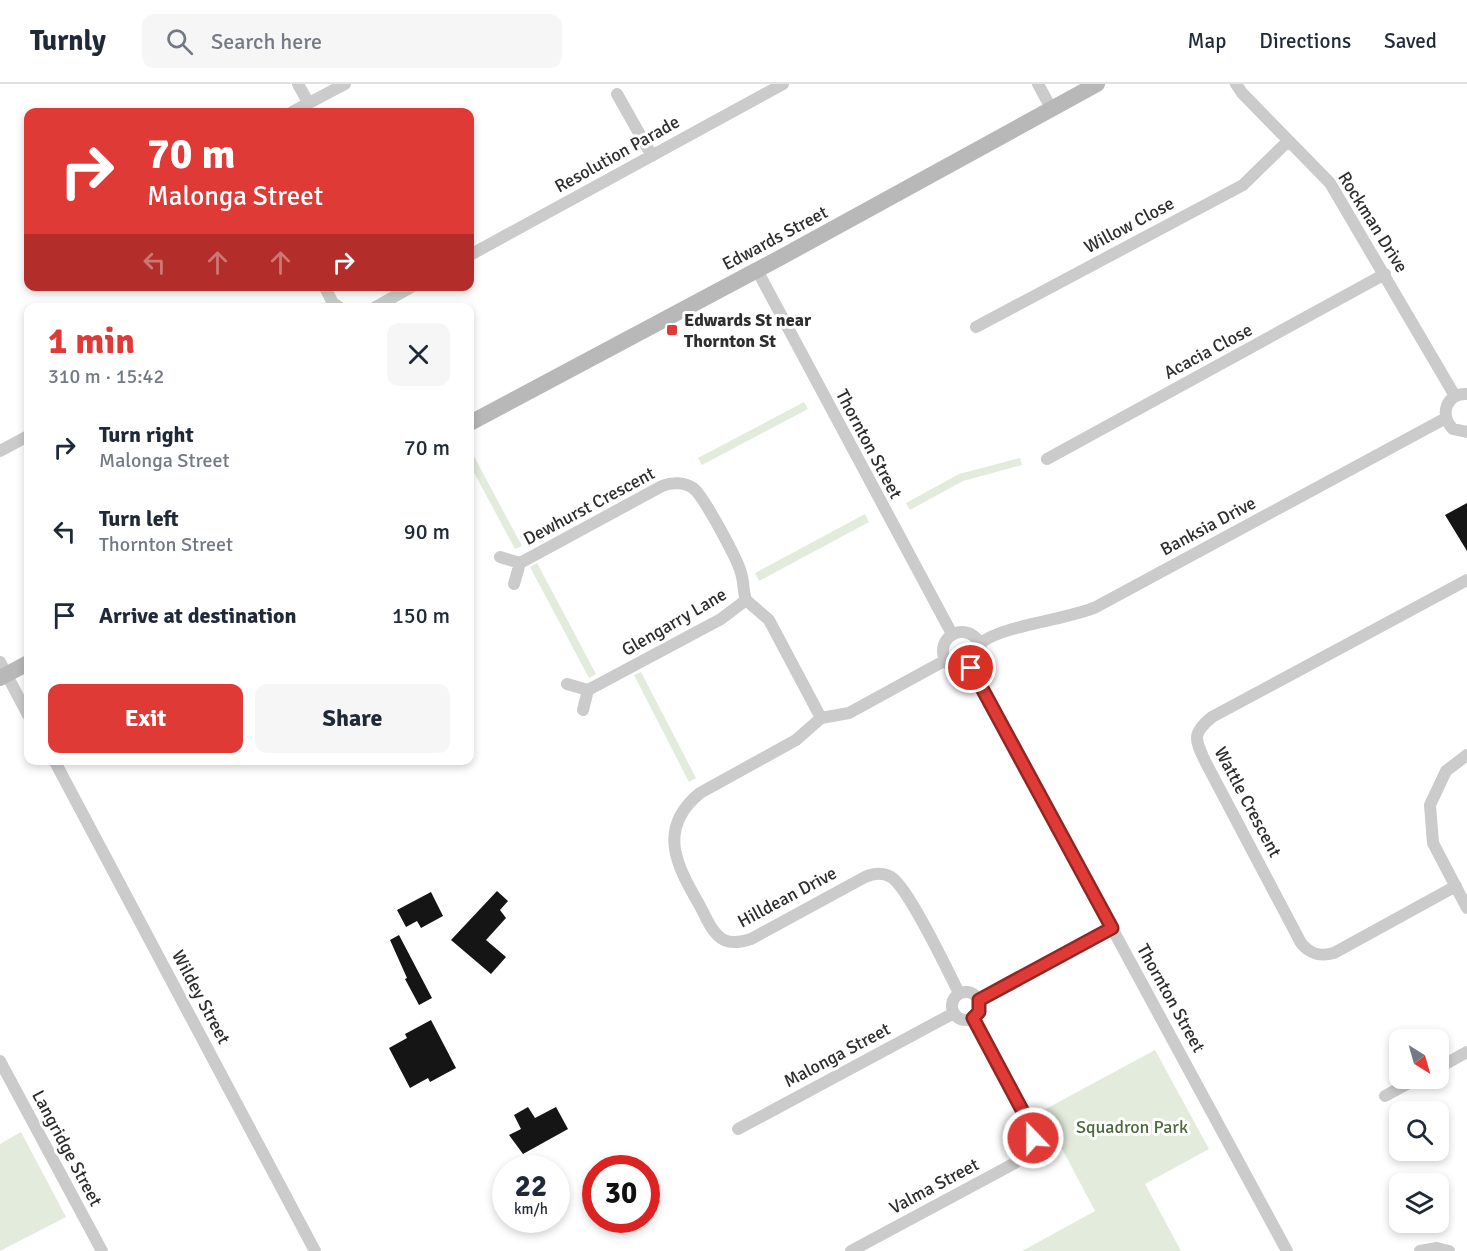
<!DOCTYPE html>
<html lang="en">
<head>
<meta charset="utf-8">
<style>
	:root { --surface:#fff; --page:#f6f6f7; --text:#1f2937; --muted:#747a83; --line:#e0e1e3; --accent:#e03a36 }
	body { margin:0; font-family:Signika,sans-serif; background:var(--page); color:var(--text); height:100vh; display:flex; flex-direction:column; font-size:22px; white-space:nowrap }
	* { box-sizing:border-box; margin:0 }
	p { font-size:20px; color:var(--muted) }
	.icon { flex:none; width:33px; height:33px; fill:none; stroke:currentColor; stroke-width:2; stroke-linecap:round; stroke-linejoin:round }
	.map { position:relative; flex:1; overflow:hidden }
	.drawer { position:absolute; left:24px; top:219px; width:450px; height:462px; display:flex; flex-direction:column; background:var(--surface); border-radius:12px; box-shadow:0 3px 9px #0003 }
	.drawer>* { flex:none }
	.hud { position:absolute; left:24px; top:24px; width:450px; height:183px; border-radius:12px; box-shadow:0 3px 9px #0003; background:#e03a36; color:#fff; overflow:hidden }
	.needle { width:39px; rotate:143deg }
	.buttons { position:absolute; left:1389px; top:945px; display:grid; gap:12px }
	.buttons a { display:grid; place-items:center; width:60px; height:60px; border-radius:12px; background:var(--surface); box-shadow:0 3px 9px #0003; font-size:30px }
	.speed { position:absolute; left:492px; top:1071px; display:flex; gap:12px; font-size:30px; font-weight:700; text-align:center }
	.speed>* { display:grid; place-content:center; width:78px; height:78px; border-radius:50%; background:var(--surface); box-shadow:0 3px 9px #0003; line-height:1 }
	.speed small { font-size:15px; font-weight:400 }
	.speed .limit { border:9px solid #d22; background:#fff; color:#111 }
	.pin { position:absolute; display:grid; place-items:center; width:51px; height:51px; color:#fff; margin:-26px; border:3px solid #fff; border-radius:50%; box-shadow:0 2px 6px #0007 }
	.me { position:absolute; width:66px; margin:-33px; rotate:338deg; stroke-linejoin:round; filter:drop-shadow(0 0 4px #0008) }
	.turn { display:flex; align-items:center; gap:21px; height:126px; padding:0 24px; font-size:27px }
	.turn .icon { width:78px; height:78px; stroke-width:2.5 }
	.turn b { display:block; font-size:42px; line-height:51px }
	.lanes { display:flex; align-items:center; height:57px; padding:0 24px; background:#0003; justify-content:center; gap:30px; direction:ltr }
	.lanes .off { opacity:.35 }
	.round { display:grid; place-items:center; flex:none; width:63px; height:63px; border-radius:12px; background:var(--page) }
	.headline { display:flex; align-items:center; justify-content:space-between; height:102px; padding:0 24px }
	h1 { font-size:36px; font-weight:700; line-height:45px; color:var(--accent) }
	.action { display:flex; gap:12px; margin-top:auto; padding:12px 24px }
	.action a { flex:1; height:69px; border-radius:12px; background:var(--accent); color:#fff; font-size:24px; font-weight:700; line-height:69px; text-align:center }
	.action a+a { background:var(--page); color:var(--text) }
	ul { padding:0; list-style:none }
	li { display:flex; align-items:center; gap:18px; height:84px; padding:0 24px }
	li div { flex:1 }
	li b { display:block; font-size:22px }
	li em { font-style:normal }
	header { display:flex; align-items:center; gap:36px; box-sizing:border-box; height:84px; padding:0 30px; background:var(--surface); border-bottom:2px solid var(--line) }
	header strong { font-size:28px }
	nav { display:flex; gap:33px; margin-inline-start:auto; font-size:21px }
	.search { width:420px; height:54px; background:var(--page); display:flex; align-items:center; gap:15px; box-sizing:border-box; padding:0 21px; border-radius:12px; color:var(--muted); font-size:22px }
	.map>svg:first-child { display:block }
	.green { fill:#e3ebdc }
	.building { fill:#151515 }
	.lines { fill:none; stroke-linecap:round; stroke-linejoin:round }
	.street { stroke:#cbcbcb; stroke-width:12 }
	.secondary { stroke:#b8b8b8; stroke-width:16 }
	.route-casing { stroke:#922623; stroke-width:15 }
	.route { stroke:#e03a36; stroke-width:10 }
	.poi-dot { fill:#e03a36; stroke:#fff; stroke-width:2 }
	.labels { text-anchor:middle; stroke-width:6; stroke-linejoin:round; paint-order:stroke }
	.street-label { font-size:18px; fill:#2e2e2e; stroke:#fff }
	.poi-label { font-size:18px; font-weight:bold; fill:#2e2e2e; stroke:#fff; text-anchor:start }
	.park-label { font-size:18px; fill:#4d693d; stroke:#fff }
</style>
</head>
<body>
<header>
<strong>Turnly</strong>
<div class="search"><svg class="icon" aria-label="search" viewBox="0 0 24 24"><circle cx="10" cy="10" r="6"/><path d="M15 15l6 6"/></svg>Search here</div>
<nav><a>Map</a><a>Directions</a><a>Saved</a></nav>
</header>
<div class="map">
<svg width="1467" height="1167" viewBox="0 0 1467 1167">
	<rect width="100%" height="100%" fill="#fff"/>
	<path class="green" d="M804,318L808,325L702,381L698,374Z
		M470,365L522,462L515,465L470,381Z
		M1020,374L1022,381L963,397L910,426L906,419L959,390Z
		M865,430L869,438L759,497L755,489Z
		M537,479L596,590L589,594L530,483Z
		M641,588L696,694L689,698L634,591Z
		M1155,966L1209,1065L1145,1100L1181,1167H1022L1095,1127L1042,1027Z
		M21,1048L66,1133L0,1167V1060Z"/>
	<path class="building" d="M1467,419V467L1445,431Z
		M497,807L508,817L500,826L506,834L486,856L506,873L491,890L451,856Z
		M431,808L443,832L421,844L417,837L406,843L397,826Z
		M399,851L432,914L419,921L405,895L407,894L390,856Z
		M431,936L456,984L430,998L428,994L410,1004L389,964L407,954L405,950Z
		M528,1023L535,1034L556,1023L568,1045L523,1070L509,1051L521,1045L514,1031Z"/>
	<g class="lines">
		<path class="street" d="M298,0L309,20
			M1038,0L1052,26
			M1236,0L1242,9L1330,99L1455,312
			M617,10L652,72
			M292,28L345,0
			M470,171L783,0
			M757,186L952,550
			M324,202L333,219L340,224
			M374,224L413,202
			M976,243L1243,101L1288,57
			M1467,310C1446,309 1439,331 1453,345L1467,348
			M0,367L28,352
			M1047,375L1385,190
			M500,473L520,479L514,500
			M520,479L662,402C672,398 684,398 693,404C703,411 738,476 741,489C744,498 743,507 746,516
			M746,516L769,536L821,634
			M943 567a19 19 0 1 1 38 0a19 19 0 1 1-38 0Z
			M980,560C998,542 1067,536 1096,523L1446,334
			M944,577L849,629L821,634L796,656L700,709C656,745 677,782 700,822C706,833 712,850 724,856C733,860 742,858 751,855L865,793C874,789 882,788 891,793C908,803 948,887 959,909
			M0,578L28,631
			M971,584L1287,1167
			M567,600L588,606L583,626
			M588,606L721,535L746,516
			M1467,671L1446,687L1430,721L1433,759L1467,824
			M54,676L315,1167
			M1456,802L1334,869C1320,873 1310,870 1301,859L1206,679C1195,656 1191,650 1212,633L1467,496
			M952 922a14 14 0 1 1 28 0a14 14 0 1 1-28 0Z
			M979,916L1112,844
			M0,977L102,1167
			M1438,984L1467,968
			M1385,1012L1418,994
			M738,1045L954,929
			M851,1167L1015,1079L1029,1067L1033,1047L973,934
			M1420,1167L1437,1164L1449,1167"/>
		<path class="secondary" d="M470,339L776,176L1097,0
			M0,594L28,579"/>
	</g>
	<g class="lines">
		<defs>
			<path id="route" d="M971,584L1112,844L979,916V928L973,934L1029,1039L1033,1054"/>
		</defs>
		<use href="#route" class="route-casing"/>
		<use href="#route" class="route"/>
	</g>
	<rect class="poi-dot" x="666" y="240" width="12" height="12" rx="3"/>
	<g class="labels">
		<g class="street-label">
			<text transform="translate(617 70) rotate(-29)" y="6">Resolution Parade</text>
			<text transform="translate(1373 138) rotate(58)" y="6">Rockman Drive</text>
			<text transform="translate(1129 141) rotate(-28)" y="6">Willow Close</text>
			<text transform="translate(775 154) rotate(-28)" y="6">Edwards Street</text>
			<text transform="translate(1208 267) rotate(-28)" y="6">Acacia Close</text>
			<text transform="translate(869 360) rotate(62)" y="6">Thornton Street</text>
			<text transform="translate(589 422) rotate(-28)" y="6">Dewhurst Crescent</text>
			<text transform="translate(1208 442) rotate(-28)" y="6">Banksia Drive</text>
			<text transform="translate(674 538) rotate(-30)" y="6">Glengarry Lane</text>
			<text transform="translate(1248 718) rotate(62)" y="6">Wattle Crescent</text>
			<text transform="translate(787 813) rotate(-28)" y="6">Hilldean Drive</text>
			<text transform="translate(201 913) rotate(62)" y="6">Wildey Street</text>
			<text transform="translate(1171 914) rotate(61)" y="6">Thornton Street</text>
			<text transform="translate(837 971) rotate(-28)" y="6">Malonga Street</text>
			<text transform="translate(67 1064) rotate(62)" y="6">Langridge Street</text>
			<text transform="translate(934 1102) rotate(-28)" y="6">Valma Street</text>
		</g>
		<g class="poi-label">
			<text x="684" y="242">Edwards St near<tspan x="684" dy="21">Thornton St</tspan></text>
		</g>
		<g class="park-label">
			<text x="1132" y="1049">Squadron Park</text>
		</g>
	</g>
</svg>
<div class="buttons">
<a><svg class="needle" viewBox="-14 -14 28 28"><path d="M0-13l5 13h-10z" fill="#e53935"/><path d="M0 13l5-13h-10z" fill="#747a83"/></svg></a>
<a><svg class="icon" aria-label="search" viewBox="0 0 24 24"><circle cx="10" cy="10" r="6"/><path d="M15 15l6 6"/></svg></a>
<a><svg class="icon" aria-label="layers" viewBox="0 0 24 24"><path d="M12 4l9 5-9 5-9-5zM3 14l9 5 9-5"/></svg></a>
</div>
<div class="speed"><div>22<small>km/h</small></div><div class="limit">30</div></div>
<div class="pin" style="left:971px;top:584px;background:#d93025"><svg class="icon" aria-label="arrive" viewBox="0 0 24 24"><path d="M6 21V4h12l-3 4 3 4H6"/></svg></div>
<svg class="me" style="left:1033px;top:1054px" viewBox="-20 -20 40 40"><circle r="17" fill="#e03a36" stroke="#fff" stroke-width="3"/><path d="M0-11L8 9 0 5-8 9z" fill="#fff"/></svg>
<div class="hud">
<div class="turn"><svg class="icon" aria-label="right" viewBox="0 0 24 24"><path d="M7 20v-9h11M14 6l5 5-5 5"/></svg><div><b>70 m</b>Malonga Street</div></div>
<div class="lanes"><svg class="icon off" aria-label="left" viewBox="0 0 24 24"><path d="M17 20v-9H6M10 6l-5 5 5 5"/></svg><svg class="icon off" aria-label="ahead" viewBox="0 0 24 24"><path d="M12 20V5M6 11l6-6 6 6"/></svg><svg class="icon off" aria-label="ahead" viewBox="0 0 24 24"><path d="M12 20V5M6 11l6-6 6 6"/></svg><svg class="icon" aria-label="right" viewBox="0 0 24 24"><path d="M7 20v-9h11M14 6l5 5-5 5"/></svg></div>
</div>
<section class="drawer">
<div class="headline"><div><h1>1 min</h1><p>310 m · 15:42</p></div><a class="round"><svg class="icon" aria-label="close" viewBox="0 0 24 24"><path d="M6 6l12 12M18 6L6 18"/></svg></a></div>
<ul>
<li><svg class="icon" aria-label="right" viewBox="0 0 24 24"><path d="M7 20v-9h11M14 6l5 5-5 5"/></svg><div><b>Turn right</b><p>Malonga Street</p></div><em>70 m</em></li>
<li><svg class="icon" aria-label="left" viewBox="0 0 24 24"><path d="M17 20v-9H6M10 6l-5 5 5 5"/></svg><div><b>Turn left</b><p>Thornton Street</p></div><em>90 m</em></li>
<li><svg class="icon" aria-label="arrive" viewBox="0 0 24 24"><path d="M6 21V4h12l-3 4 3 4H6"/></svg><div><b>Arrive at destination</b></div><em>150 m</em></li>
</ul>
<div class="action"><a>Exit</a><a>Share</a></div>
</section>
</div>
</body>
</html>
